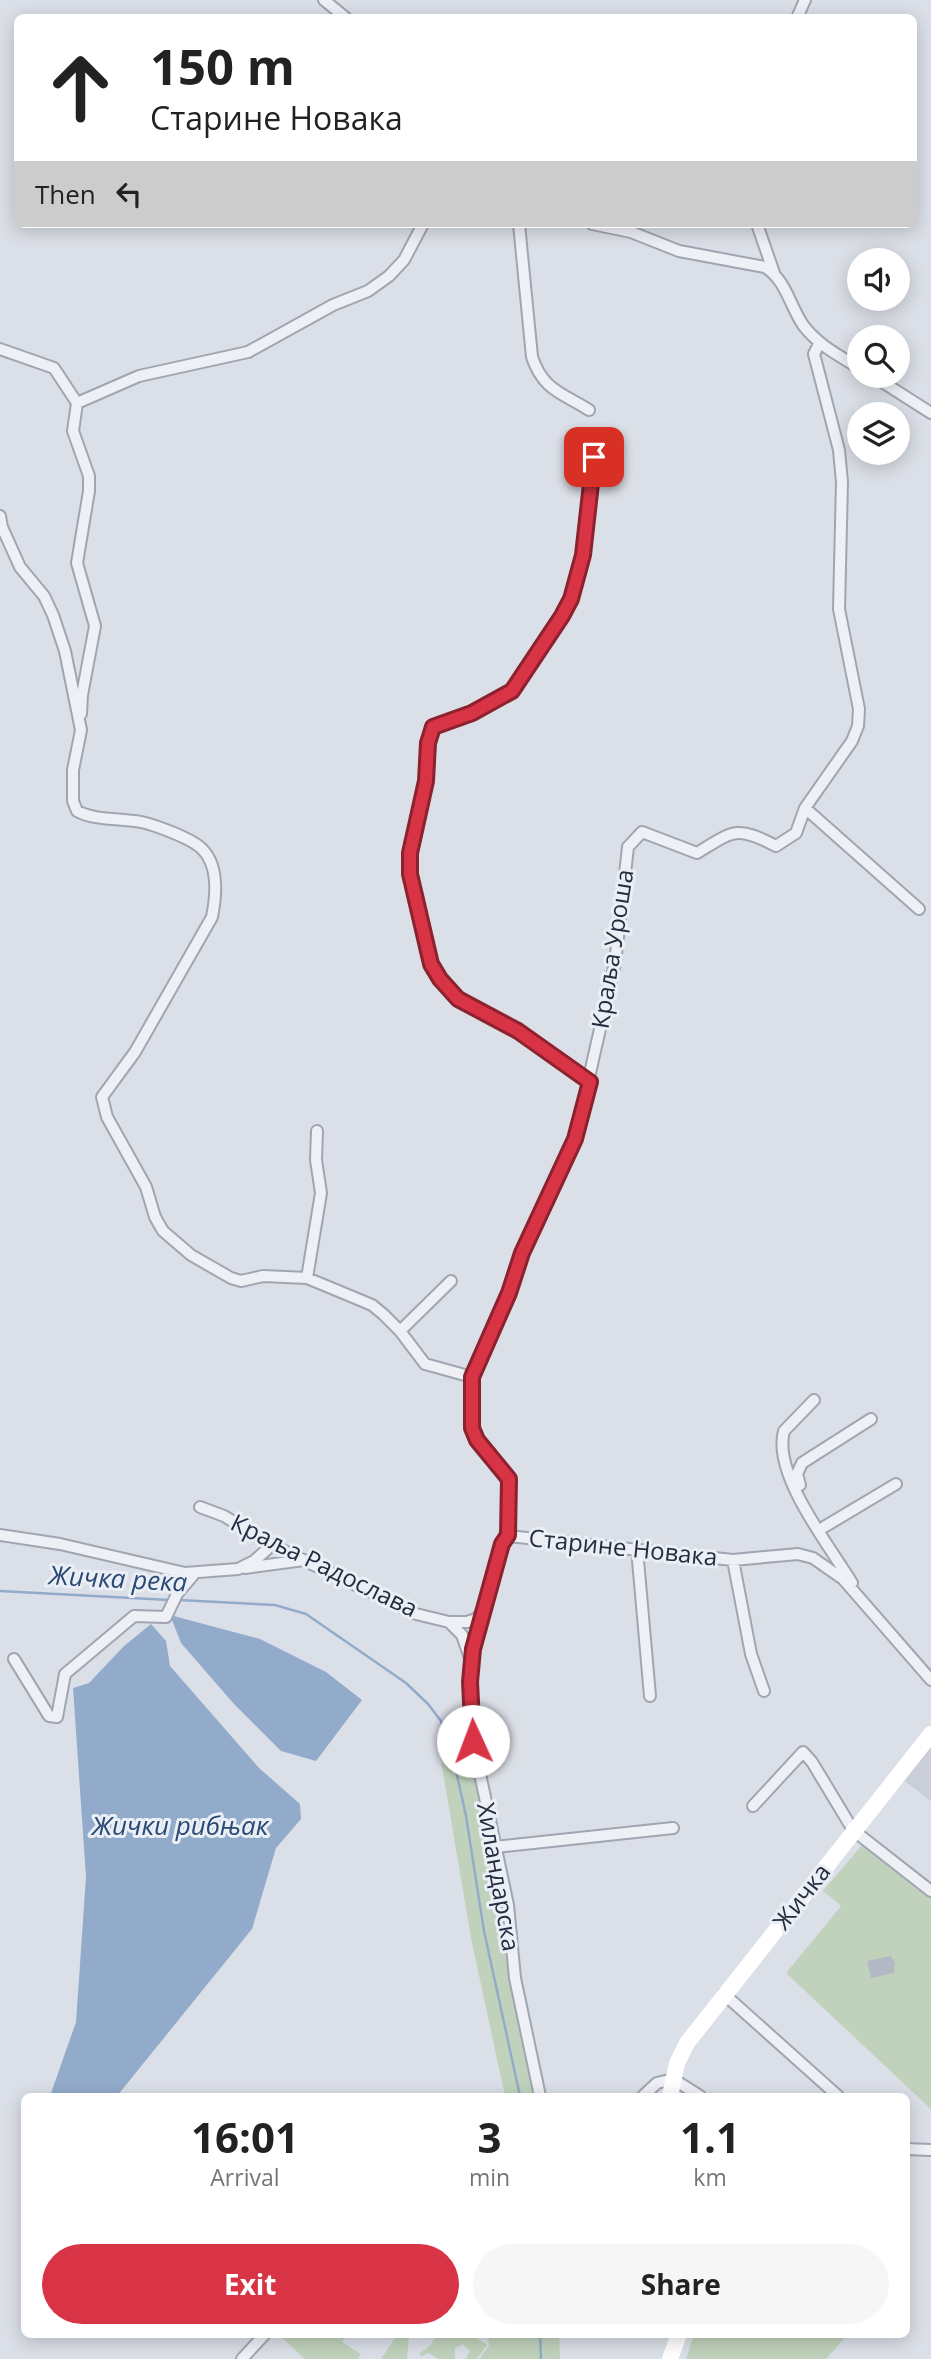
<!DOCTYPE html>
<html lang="en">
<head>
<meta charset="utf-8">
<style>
	:root { --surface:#fff; --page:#f6f6f6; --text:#222; --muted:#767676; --accent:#d83445 }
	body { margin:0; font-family:"Open Sans",sans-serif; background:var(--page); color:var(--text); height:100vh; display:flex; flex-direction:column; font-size:26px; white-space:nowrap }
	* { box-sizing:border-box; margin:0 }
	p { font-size:23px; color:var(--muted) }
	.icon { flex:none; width:38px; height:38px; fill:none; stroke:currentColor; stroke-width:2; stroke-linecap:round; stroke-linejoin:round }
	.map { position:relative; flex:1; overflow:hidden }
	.panel { position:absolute; left:21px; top:2093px; width:889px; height:245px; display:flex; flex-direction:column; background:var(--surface); border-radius:10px; box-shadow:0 4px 18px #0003 }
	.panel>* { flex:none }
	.guide { position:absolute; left:14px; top:14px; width:903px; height:214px; border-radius:10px; box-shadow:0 4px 18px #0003; background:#fff; color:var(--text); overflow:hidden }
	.tools { position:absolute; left:847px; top:248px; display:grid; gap:14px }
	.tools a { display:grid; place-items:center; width:63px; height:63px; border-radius:50%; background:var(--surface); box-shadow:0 4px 18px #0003; font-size:35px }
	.pin { position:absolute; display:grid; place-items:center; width:60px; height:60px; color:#fff; margin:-30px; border-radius:14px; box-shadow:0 4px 10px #0006 }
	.me { position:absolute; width:77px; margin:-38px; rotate:358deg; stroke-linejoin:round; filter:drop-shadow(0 0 5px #0008) }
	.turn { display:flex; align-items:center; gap:24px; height:147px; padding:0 21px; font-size:32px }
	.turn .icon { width:91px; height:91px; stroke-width:2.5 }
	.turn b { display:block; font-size:49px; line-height:60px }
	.then { display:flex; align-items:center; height:66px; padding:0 21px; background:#0003; gap:14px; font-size:26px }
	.eta { display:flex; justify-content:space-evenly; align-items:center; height:119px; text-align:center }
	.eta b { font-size:42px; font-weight:700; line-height:49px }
	.primary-button { display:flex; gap:14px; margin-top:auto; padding:14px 21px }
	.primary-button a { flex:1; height:80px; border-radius:42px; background:var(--accent); color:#fff; font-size:28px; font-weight:700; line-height:80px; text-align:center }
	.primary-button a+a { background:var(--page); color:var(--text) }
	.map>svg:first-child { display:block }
	.built { fill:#c9ced9 }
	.green { fill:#c0d2bc }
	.water { fill:#93abcb }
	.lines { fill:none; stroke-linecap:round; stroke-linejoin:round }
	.stream { stroke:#93abcb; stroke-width:2.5 }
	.building { fill:#b2b8c4 }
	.street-casing { stroke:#a0a6b1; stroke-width:14 }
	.street { stroke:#eef0f5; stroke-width:10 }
	.secondary { stroke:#fff; stroke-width:16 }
	.route-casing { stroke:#8c222d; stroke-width:18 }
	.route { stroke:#d83445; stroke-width:12 }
	.labels { text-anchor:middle; stroke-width:6; stroke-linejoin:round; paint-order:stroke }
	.street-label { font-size:24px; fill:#242c3e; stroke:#eaeef5 }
	.water-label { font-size:26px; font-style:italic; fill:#2b4975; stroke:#eaeef5 }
</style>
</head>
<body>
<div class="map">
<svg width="931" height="2359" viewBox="0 0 931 2359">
	<rect width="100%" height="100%" fill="#dbdfe7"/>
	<path class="built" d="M931,1734V1801L898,1776Z"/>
	<path class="green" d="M473,1741L540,2096H505L471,1938L439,1749Z
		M867,1839L931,1891V2109L786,1973L841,1906L823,1891Z
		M278,2334L346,2335L342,2342L361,2354L358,2359H305Z
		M437,2334L473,2335L487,2345L477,2359H466L470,2351L463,2344L455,2348V2359H438L429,2353L422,2356L419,2354L430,2346Z
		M397,2335H409L407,2359H381Z
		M488,2335H559L560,2359H479L489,2346Z
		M694,2335V2334L847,2335L826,2359H686Z"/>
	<path class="water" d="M170,1615L260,1639L326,1672L362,1700L316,1761L281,1751L234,1704L181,1643Z
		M151,1624L166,1641L170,1666L259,1768L300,1804L301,1819L276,1848L252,1929L117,2096H50L76,2022L86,1877L73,1688L89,1683L124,1646Z"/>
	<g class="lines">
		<path class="stream" d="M0,1591L169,1600
			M179,1600L275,1605L306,1614L406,1683L428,1704L441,1721L451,1748L466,1816L484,1931L520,2096
			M540,2334L541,2359"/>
	</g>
	<path class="building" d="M891,1956L895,1963L894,1973L871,1978L867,1961Z"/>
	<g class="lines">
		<defs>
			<path id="street" d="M324,0L346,18
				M797,18L805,0
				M519,224L532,357C543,390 562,393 589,410
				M592,224L631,232L679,251L765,267C786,280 790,306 803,325C818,345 838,355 859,368
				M757,224L774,273
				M0,349L54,368L77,403L139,376L248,352L333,305L368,291L389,276L404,260L423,224
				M873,376L931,413
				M77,403L73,431L89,476V491L77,563L95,626L82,695L81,714
				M0,516L2,527L20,567L44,596L53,615L65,651L81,730L73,770V801L77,811C94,820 114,818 134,821C149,822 194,839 203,850C219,867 216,897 212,917L135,1052L102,1097L107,1117L146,1187L155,1217L163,1231L191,1255L231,1278L241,1281L263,1276L307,1278L348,1295L372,1305L383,1314L400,1331L425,1364L472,1377
				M805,808L919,909
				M590,1082L518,1031L458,999L440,979L431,964L410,874V853L426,781L428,743L433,727L472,713L516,687L571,599L583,555L596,434
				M307,1278L321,1193L316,1160L317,1131
				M400,1331L451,1281
				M814,1400L784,1431C772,1475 830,1546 852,1583
				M800,1485L797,1474L802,1463L871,1419
				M200,1507L224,1516L272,1545L416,1614L449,1622H467L476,1619L482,1612
				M824,1527L896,1484
				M0,1535L60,1544L185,1573L238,1569L254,1561L272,1545
				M508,1536L733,1560L798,1554L813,1558L843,1579L931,1680
				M637,1549L650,1696
				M733,1560L751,1654L764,1691
				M245,1568L304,1560
				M449,1622L462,1635L470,1658
				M14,1659L49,1716L57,1717L65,1674L134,1616L166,1617L177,1594L195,1573
				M753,1806L803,1752L812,1762L853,1830L931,1891
				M495,1847L673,1828
				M724,1994L838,2096
				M540,2096L515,1978L508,1905L473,1741L470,1682L473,1649L502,1544L508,1536L509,1479L477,1440L472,1428V1377L509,1293L522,1253L575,1139L615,963L628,847L642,832L697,853C733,831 736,825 776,846L796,833L805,808L852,741L858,726L859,709L839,609L842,482L839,450L814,354L819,344
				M643,2096L657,2083L673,2079L700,2096
				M906,2149L931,2150
				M242,2359L265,2334"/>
		</defs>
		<use href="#street" class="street-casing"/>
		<use href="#street" class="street"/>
		<path class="secondary" d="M670,2096L677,2063L687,2043L931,1734
			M670,2359L679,2334"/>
	</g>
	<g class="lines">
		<defs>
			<path id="route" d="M473,1741L470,1682L473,1649L502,1544L508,1535L509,1479L477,1440L472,1428V1377L509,1293L522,1253L575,1139L590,1082L518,1031L458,999L440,979L431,964L410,874V853L426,781L428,743L433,727L472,713L512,691L562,616L571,599L583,555L594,457"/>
		</defs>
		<use href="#route" class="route-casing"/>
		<use href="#route" class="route"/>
	</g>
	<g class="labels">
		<g class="street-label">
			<text transform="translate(613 949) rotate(-81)" y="8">Краља Уроша</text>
			<text transform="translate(623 1548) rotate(6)" y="8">Старине Новака</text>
			<text transform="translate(324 1566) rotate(26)" y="8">Краља Радослава</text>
			<text transform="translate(498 1877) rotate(80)" y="8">Хиландарска</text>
			<text transform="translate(802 1897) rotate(-52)" y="8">Жичка</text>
		</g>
		<g class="water-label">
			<text transform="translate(118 1579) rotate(3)" y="9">Жичка река</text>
			<text x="180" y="1835">Жички рибњак</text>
		</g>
	</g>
</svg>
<div class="tools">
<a><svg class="icon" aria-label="sound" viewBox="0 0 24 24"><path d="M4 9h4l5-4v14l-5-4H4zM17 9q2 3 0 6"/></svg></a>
<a><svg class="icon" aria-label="search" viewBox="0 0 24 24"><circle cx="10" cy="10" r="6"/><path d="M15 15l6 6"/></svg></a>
<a><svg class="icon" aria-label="layers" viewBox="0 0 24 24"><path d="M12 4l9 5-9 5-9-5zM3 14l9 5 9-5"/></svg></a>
</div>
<div class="pin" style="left:594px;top:457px;background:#d93025"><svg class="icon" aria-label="arrive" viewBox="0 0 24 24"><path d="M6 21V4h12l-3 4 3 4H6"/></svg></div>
<svg class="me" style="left:473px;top:1741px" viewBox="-20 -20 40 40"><circle r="19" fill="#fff"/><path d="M0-13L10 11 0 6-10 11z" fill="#d83445"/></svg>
<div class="guide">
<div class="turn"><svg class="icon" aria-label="ahead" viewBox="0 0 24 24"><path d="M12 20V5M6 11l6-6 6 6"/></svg><div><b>150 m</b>Старине Новака</div></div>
<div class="then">Then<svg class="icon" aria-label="left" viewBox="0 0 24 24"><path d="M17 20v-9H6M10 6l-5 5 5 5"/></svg></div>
</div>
<section class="panel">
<div class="eta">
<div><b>16:01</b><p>Arrival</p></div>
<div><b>3</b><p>min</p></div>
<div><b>1.1</b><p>km</p></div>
</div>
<div class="primary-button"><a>Exit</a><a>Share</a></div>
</section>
</div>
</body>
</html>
